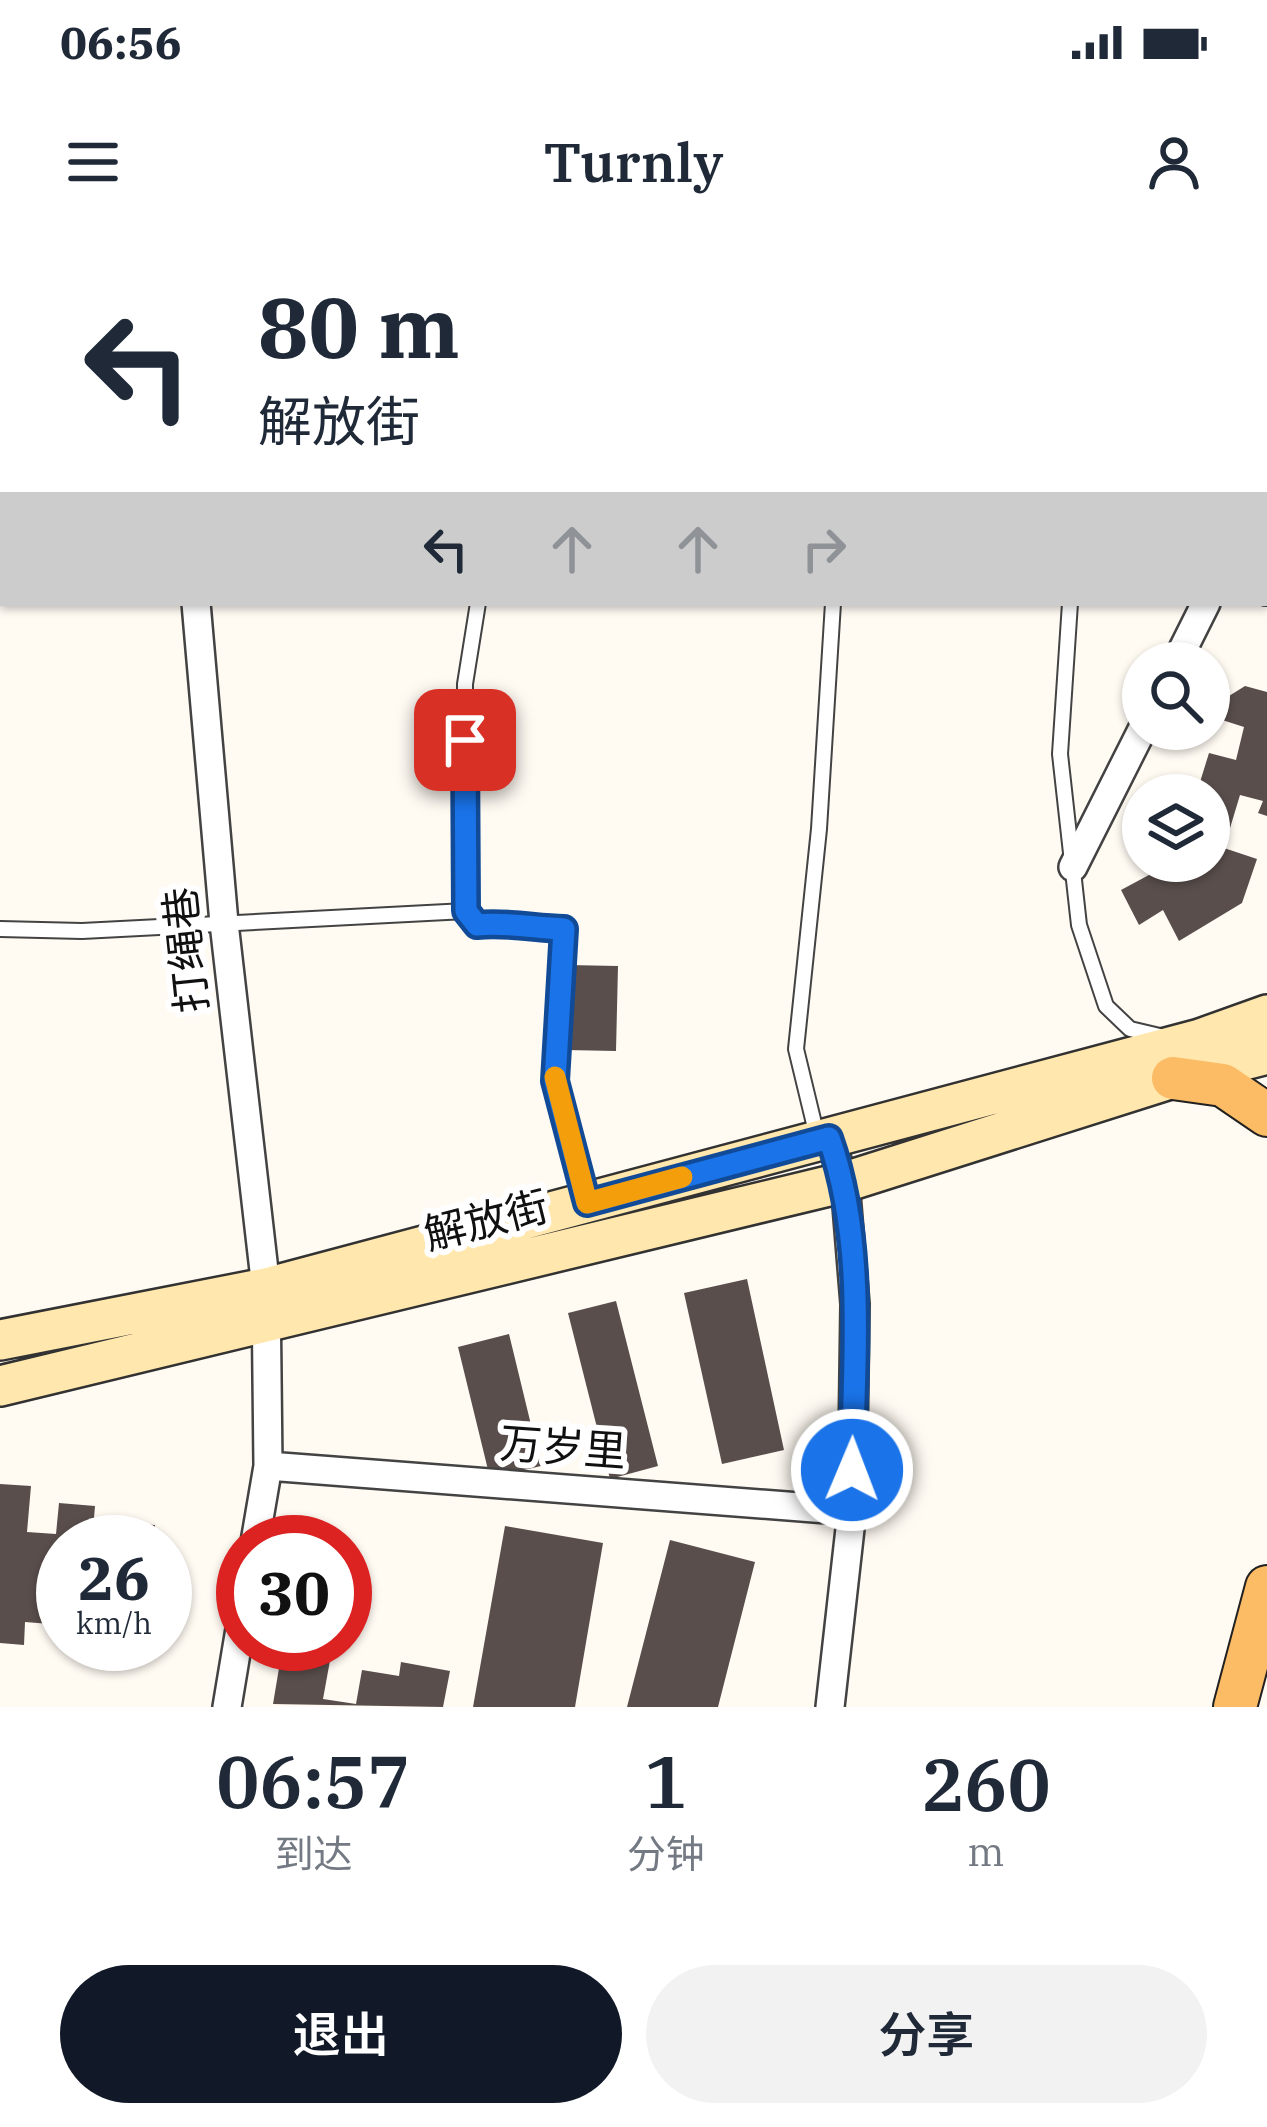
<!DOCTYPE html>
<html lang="zh">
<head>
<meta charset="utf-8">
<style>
	:root { --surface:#fff; --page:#f2f2f3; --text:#1f2937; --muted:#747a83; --accent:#111827 }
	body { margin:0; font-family:"IBM Plex Serif","Noto Sans SC",serif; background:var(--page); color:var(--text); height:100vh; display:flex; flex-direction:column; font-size:45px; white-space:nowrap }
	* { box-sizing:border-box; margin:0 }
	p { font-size:39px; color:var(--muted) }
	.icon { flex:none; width:66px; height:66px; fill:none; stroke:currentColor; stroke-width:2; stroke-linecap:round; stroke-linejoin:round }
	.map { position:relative; height:1467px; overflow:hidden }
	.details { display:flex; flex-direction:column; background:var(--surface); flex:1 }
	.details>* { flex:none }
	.top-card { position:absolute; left:0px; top:0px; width:1269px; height:366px; box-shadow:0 3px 9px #0004; background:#fff; color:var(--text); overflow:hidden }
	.controls { position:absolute; left:1122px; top:402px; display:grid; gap:24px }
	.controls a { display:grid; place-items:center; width:108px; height:108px; border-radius:50%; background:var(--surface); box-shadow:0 3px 9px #0004; font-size:60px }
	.speed { position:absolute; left:36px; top:1275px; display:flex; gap:24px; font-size:60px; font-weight:700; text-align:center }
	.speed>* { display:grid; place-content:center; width:156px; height:156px; border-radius:50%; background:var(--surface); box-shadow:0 3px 9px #0004; line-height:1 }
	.speed small { font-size:30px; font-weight:400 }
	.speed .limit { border:18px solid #d22; background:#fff; color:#111 }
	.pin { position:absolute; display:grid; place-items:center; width:102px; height:102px; color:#fff; margin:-51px; border-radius:24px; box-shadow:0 6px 18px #0006 }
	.me { position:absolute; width:132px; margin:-66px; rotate:1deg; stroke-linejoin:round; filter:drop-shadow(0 0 9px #0008) }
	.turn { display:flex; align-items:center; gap:42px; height:252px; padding:0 60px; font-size:54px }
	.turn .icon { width:156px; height:156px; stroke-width:2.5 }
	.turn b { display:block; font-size:84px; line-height:102px }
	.lanes { display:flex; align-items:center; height:114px; padding:0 60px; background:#0003; justify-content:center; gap:60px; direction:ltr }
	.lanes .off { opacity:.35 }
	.eta { display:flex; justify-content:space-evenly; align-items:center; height:204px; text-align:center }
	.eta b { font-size:72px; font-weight:600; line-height:84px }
	.cta { display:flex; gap:24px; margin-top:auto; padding:24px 60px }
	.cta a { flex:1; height:138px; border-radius:72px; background:var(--accent); color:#fff; font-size:48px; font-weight:600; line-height:138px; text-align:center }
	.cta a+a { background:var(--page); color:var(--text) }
	.status { display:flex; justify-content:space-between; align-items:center; height:84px; padding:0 60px; background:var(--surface); direction:ltr }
	.status svg { height:33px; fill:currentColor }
	header { display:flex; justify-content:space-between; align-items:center; height:156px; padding:0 60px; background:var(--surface); font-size:54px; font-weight:600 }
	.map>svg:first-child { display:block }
	.building { fill:#594e4c }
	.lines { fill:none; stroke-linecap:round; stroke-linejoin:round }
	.lane-casing { stroke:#434343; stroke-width:18 }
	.street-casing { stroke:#434343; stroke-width:32 }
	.secondary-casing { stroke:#323232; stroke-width:44 }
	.primary-casing { stroke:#212121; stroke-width:46 }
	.lane { stroke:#fff; stroke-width:14 }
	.street { stroke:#fff; stroke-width:27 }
	.secondary { stroke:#ffe7ad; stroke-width:39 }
	.primary { stroke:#fcbb65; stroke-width:42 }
	.route-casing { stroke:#114b97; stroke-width:30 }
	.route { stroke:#1a73e8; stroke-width:21 }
	.slow { stroke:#f59e0b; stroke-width:21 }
	.labels { text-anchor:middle; stroke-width:12; stroke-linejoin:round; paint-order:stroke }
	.street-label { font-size:42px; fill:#101010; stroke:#fff }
</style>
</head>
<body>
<div class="status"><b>06:56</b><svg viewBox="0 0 49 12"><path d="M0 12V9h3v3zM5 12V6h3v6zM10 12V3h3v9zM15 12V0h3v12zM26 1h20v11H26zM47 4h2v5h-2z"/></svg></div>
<header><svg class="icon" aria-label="menu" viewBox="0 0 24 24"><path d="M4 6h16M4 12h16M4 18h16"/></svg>Turnly<svg class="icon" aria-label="person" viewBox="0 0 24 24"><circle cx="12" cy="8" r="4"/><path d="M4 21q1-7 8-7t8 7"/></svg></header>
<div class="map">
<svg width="1267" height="1467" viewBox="0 0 1267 1467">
	<rect width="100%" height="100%" fill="#fffaf2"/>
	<path class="building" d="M1245,446L1267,452V576L1258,573L1263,561L1240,555L1224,608L1257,619L1242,663L1179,701L1163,670L1139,685L1121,650L1175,621H1209V555H1196L1209,513L1236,520L1244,487L1216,478L1221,461Z
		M568,725L618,726L616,811L566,810Z
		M747,1039L784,1210L722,1224L684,1053Z
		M616,1061L658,1226L610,1239L568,1073Z
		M509,1094L541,1226L490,1238L458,1107Z
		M0,1244L31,1246L27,1292L56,1294L59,1263L95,1266L92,1302H63V1385L25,1382L24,1405L0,1403Z
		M124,1283L155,1285L154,1302H122Z
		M505,1286L603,1303L575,1467H473Z
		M670,1300L755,1322L718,1467H627Z
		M283,1404H333L323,1459L356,1464L362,1430L399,1436L401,1422L450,1431L443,1467L273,1464Z"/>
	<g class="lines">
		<defs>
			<path id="lane" d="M516,3V0
				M836,3V0
				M478,363L465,444L466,671L477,685C508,682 533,688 564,689L555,841L586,960
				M1070,363L1060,514L1079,685L1106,766L1130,789L1164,797
				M0,689L82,691L466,671
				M817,896L796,809L819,589L833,363"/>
			<path id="street" d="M158,0V3
				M1266,351H1267
				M196,363L224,683L266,1048L268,1226L255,1302
				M1176,423L1206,363
				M1073,627L1143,488
				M829,898L845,942L855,1064L852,1271L830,1467
				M268,1226L852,1271
				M227,1467L243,1371"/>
			<path id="secondary" d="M0,1100L266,1048L1200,799L1267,775
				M0,1146L845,942L1173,838L1267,814"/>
			<path id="primary" d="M1173,838L1223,845L1267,875
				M1235,1467L1267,1347"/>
		</defs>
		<use href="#lane" class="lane-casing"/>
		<use href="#street" class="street-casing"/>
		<use href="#secondary" class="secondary-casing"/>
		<use href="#primary" class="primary-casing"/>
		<use href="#lane" class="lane"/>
		<use href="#street" class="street"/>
		<use href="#secondary" class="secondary"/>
		<use href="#primary" class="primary"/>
	</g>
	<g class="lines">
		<defs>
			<path id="route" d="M465,500L466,671L477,685C508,682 533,688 564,689L555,841L587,963L829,898C866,1002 854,1120 852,1230"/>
		</defs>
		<use href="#route" class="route-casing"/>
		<use href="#route" class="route"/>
		<path class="slow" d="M555,837L587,963L682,937"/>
	</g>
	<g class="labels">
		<g class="street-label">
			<text transform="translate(186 710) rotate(-96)" y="15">打绳巷</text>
			<text transform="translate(486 980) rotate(-14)" y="15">解放街</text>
			<text transform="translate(563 1207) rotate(4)" y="15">万岁里</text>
		</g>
	</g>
</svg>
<div class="controls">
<a><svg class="icon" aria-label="search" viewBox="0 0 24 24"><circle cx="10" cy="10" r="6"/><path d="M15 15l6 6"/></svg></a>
<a><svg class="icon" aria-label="layers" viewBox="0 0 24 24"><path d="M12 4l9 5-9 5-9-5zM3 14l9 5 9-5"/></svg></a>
</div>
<div class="speed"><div>26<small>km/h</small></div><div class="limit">30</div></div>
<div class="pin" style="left:465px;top:500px;background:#d93025"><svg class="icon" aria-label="arrive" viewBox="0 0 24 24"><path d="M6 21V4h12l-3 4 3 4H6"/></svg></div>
<svg class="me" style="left:852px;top:1230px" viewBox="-20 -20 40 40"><circle r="17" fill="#1a73e8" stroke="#fff" stroke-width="3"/><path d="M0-11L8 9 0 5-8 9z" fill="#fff"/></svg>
<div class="top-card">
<div class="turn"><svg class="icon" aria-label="left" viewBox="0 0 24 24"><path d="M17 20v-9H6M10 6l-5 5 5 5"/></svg><div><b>80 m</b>解放街</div></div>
<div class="lanes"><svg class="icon" aria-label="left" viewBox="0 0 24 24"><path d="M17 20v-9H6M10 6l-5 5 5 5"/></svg><svg class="icon off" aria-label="ahead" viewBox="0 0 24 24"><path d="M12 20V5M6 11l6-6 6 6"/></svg><svg class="icon off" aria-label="ahead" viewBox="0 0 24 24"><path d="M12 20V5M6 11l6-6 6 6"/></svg><svg class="icon off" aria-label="right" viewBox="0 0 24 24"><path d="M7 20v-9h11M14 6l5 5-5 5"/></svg></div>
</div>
</div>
<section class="details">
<div class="eta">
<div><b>06:57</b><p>到达</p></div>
<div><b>1</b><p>分钟</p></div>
<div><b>260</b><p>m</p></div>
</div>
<div class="cta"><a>退出</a><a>分享</a></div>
</section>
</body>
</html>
